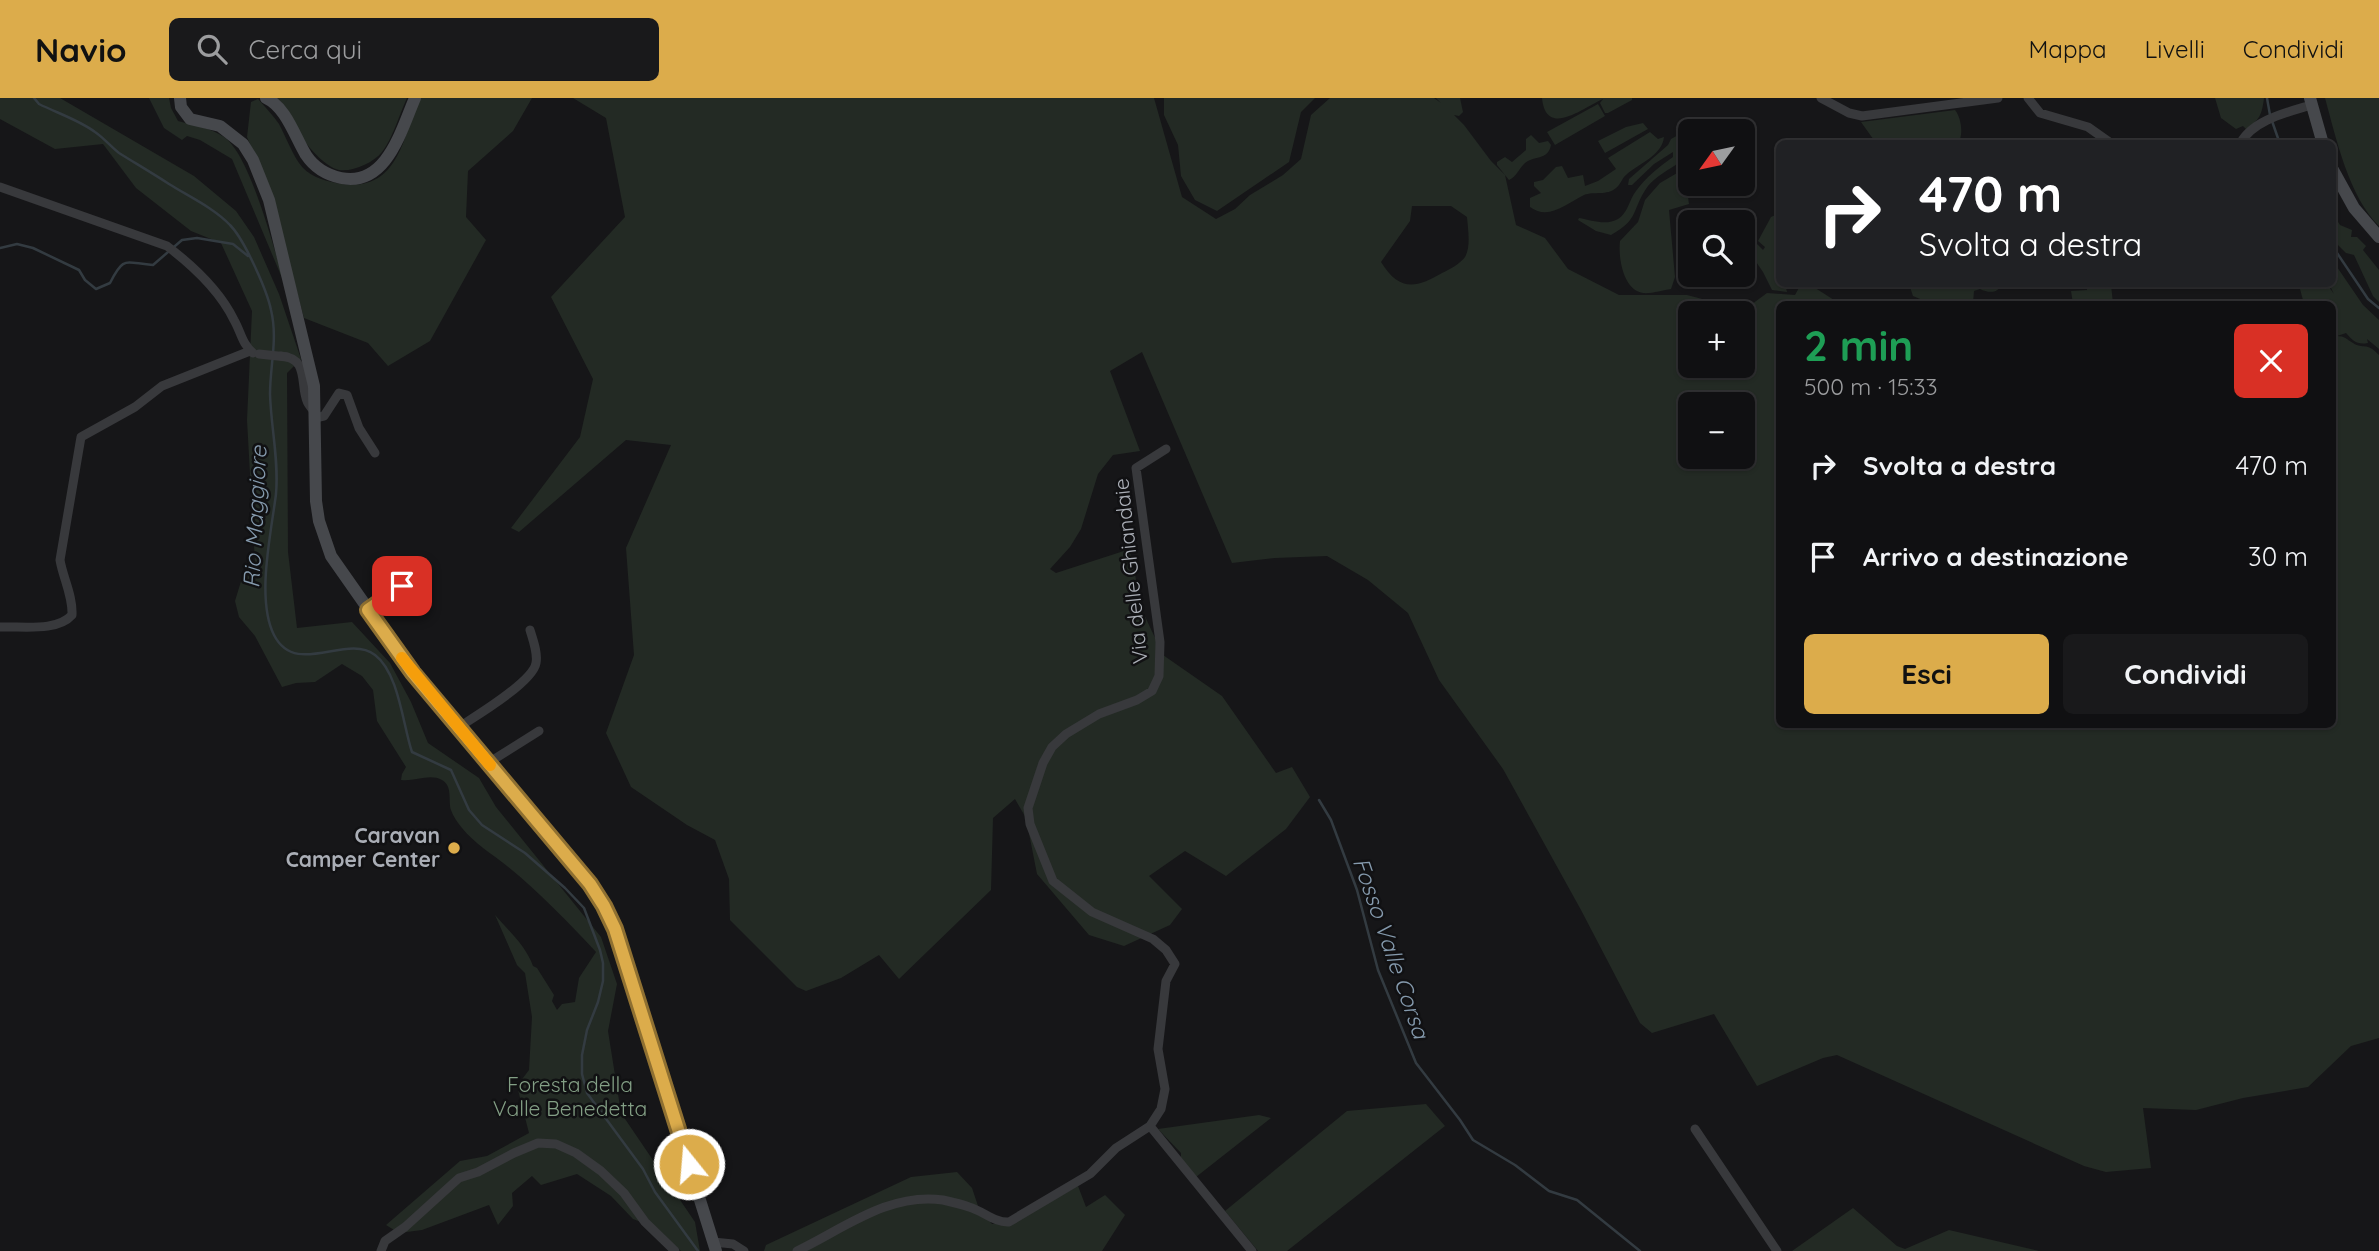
<!DOCTYPE html>
<html lang="it">
<head>
<meta charset="utf-8">
<style>
	:root { --surface:#101012; --page:#19191b; --text:#f1f3f6; --muted:#9c9d9f; --line:#303032; --accent:#dcac4b }
	body { margin:0; font-family:Quicksand,sans-serif; background:var(--page); color:var(--text); height:100vh; display:flex; flex-direction:column; font-size:26px; white-space:nowrap }
	* { box-sizing:border-box; margin:0 }
	p { font-size:23px; color:var(--muted) }
	.icon { flex:none; width:38px; height:38px; fill:none; stroke:currentColor; stroke-width:2; stroke-linecap:round; stroke-linejoin:round }
	.map { position:relative; flex:1; overflow:hidden }
	.details { position:absolute; left:1776px; top:203px; width:560px; height:427px; display:flex; flex-direction:column; background:var(--surface); border-radius:10px; box-shadow:0 2px 5px #0004,0 0 0 2px var(--line) }
	.details>* { flex:none }
	.guide { position:absolute; left:1776px; top:42px; width:560px; height:147px; border-radius:10px; box-shadow:0 2px 5px #0004,0 0 0 2px var(--line); background:#202124; color:#fff; overflow:hidden }
	.needle { width:46px; rotate:237deg }
	.buttons { position:absolute; left:1678px; top:21px; display:grid; gap:14px }
	.buttons a { display:grid; place-items:center; width:77px; height:77px; border-radius:10px; background:var(--surface); box-shadow:0 2px 5px #0004,0 0 0 2px var(--line); font-size:35px }
	.pin { position:absolute; display:grid; place-items:center; width:60px; height:60px; color:#fff; margin:-30px; border-radius:14px; box-shadow:0 4px 10px #0006 }
	.me { position:absolute; width:77px; margin:-38px; rotate:343deg; stroke-linejoin:round; filter:drop-shadow(0 0 5px #0008) }
	.turn { display:flex; align-items:center; gap:24px; height:147px; padding:0 28px; font-size:32px }
	.turn .icon { width:91px; height:91px; stroke-width:2.5 }
	.turn b { display:block; font-size:49px; line-height:60px }
	.round { display:grid; place-items:center; flex:none; width:74px; height:74px; border-radius:10px; background:var(--page) }
	.summary { display:flex; align-items:center; justify-content:space-between; height:119px; padding:0 28px }
	h1 { font-size:42px; font-weight:700; line-height:52px; color:#1e9e55 }
	.action { display:flex; gap:14px; margin-top:auto; padding:14px 28px }
	.action a { flex:1; height:80px; border-radius:10px; background:var(--accent); color:#111; font-size:28px; font-weight:700; line-height:80px; text-align:center }
	.action a+a { background:var(--page); color:var(--text) }
	ul { padding:0; list-style:none }
	li { display:flex; align-items:center; gap:21px; height:91px; padding:0 28px }
	li div { flex:1 }
	li b { display:block; font-size:26px }
	li em { font-style:normal }
	header { display:flex; align-items:center; gap:42px; box-sizing:border-box; height:98px; padding:0 35px; background:var(--accent); color:#111 }
	header strong { font-size:33px }
	nav { display:flex; gap:38px; margin-inline-start:auto; font-size:24px }
	.search { width:490px; height:63px; background:var(--page); display:flex; align-items:center; gap:18px; box-sizing:border-box; padding:0 24px; border-radius:10px; color:var(--muted); font-size:26px }
	.map>svg:first-child { display:block }
	.green { fill:#232a24; fill-rule:evenodd }
	.lines { fill:none; stroke-linecap:round; stroke-linejoin:round }
	.stream { stroke:#333b41; stroke-width:2.5 }
	.street { stroke:#38393c; stroke-width:9 }
	.secondary { stroke:#46484c; stroke-width:12 }
	.street-bridge { stroke:#38393c; stroke-width:9 }
	.route-casing { stroke:#8f7031; stroke-width:18 }
	.route { stroke:#dcac4b; stroke-width:12 }
	.slow { stroke:#f59e0b; stroke-width:12 }
	.poi-dot { fill:#dcac4b; stroke:#111113; stroke-width:2.5 }
	.labels { text-anchor:middle; stroke-width:5; stroke-linejoin:round; paint-order:stroke }
	.street-label { font-size:21px; fill:#aaaeb6; stroke:#111113 }
	.poi-label { font-size:21px; font-weight:bold; fill:#aaaeb6; stroke:#111113; text-anchor:end }
	.park-label { font-size:21px; fill:#839f85; stroke:#111113 }
	.water-label { font-size:23px; font-style:italic; fill:#859aad; stroke:#111113 }
</style>
</head>
<body>
<header>
<strong>Navio</strong>
<div class="search"><svg class="icon" aria-label="search" viewBox="0 0 24 24"><circle cx="10" cy="10" r="6"/><path d="M15 15l6 6"/></svg>Cerca qui</div>
<nav><a>Mappa</a><a>Livelli</a><a>Condividi</a></nav>
</header>
<div class="map">
<svg width="2379" height="1153" viewBox="0 0 2379 1153">
	<rect width="100%" height="100%" fill="#161618"/>
	<path class="green" d="M0,0H60L194,78L236,113L254,139L279,196L301,261L287,275L288,454L297,530L352,524L390,565L411,604L428,645L479,680L496,709L601,839L617,886L608,933L621,1015L695,1124L700,1153H681L657,1130L633,1121L611,1098L577,1076L541,1087L532,1078L512,1095L513,1108L498,1127L489,1107L422,1132L399,1135L386,1127L460,1063L487,1058L529,1035L517,988L529,972L532,919L525,875L517,867L495,817C509,833 526,848 533,868L537,870L554,897L552,903L557,912L562,906L575,904L579,880L596,854C568,824 539,794 507,768C492,756 474,745 462,730C458,725 453,718 451,712C448,703 453,688 442,682C430,675 414,684 401,682L402,676L406,669L377,623L373,592L362,578L342,566L315,584L296,585L282,589L255,538L239,519L235,503L242,480L255,465L247,322L252,213L221,145L191,133L136,90L103,46L55,51L0,21Z
		M149,0H169L171,10L178,23C193,27 211,30 224,39C250,56 275,154 285,187L232,61L200,42L187,38L182,42L164,30Z
		M277,0H407C400,15 392,42 382,54C373,65 353,74 339,72C326,69 310,51 303,41C294,27 289,10 277,0Z
		M419,0H532L513,33L468,73L466,119L486,142L430,243L388,268L368,245L304,220L269,91L247,39L251,4L258,1C265,9 273,17 279,26C286,39 291,53 299,65C308,78 322,82 336,85C397,97 402,44 419,0Z
		M573,0H1154L1182,99L1216,121L1235,111L1250,97L1283,77L1301,61L1311,17L1330,0H1434L1441,5L1436,0H1460L1463,14L1459,18L1454,17L1464,27L1491,63L1505,77L1516,127L1545,140L1568,171L1619,197H1687L1744,212L1767,195L1795,197L1801,186H1809L1834,202L1923,206H1780V626H2333V206H2304L2300,191L2305,186H2327L2334,196L2329,186H2333V167L2337,169L2363,207L2379,222V251L2367,241L2368,245C2357,247 2353,243 2346,235L2337,238C2345,238 2346,241 2353,245C2364,252 2366,243 2379,257V940L2351,948L2308,989L2243,1000L2196,1012L2143,1010L2151,1070L2106,1074L2084,1068L1837,957L1823,960L1757,988L1714,916L1652,935L1640,925L1581,812L1503,671L1439,582L1408,515L1368,482L1327,458L1275,460L1232,465L1142,254L1110,273L1140,353L1113,357L1098,376L1081,431L1070,449L1050,471L1056,475L1130,451L1142,512L1163,557L1222,598L1276,675L1292,669L1310,699L1286,731L1226,778L1185,753L1149,778L1182,811L1170,827L1124,848L1089,837L1037,776L1026,720L1015,701L993,720L991,792L899,881L879,857L841,880L806,893L797,889L730,822L729,781L715,742L687,727L631,689L606,635L634,557L626,450L671,347L626,342L519,434L511,430L580,339L593,281L551,199L625,119L606,20ZM1412,108H1451L1467,119C1468,131 1471,149 1465,159C1461,165 1449,172 1442,175C1415,191 1399,193 1381,164L1410,123ZM1690,215H1743V268H1690ZM1690,306H1743V359H1690Z
		M1164,0H1315L1301,14L1289,64L1217,113L1195,102L1181,78L1178,47L1164,17Z
		M1542,0H1632V2L1608,15H1605L1600,5L1603,1C1584,9 1546,41 1542,0Z
		M2215,0H2264C2262,16 2260,22 2246,31L2243,28L2236,31L2221,20Z
		M2325,0H2379V128C2349,99 2336,40 2325,0Z
		M1598,6L1605,18L1555,47L1547,34Z
		M1955,12C1961,19 1964,37 1958,45H1876L1861,24Z
		M1643,25L1648,31L1605,55L1598,43L1626,29Z
		M1650,34L1658,41L1664,39C1662,58 1639,65 1626,77C1622,80 1621,86 1616,90C1607,98 1594,93 1584,97C1567,105 1549,123 1530,109V100L1541,95L1534,88V84L1543,82L1556,69L1562,68L1568,80L1583,77L1585,88L1598,83L1616,71L1608,60Z
		M1680,36L1683,38L1676,46L1690,66V76L1680,64C1670,71 1655,79 1648,88C1631,112 1640,121 1611,137L1596,133L1578,122L1579,120C1591,122 1606,128 1618,121C1628,115 1629,102 1636,93C1646,79 1659,69 1673,59V54L1654,66L1632,87H1628L1629,81L1668,47L1671,41Z
		M1531,37L1539,45L1548,43L1551,47C1548,63 1533,57 1524,66C1518,72 1517,78 1509,82L1497,67V64L1505,59L1512,64L1526,52V41Z
		M1684,71L1689,106L1669,112L1675,179L1671,191C1663,192 1651,196 1643,195C1623,192 1618,159 1620,143L1638,124L1645,102L1660,85Z
		M1780,115V186H1785L1787,194L1772,192L1763,174L1750,155L1743,161V132L1763,152L1765,149L1758,143L1771,119Z
		M2333,116L2340,127L2352,132L2351,139H2357L2366,148L2363,152L2379,172V204L2373,198L2354,157L2346,155L2333,142Z
		M1909,186H2002C1998,196 1988,195 1980,191L1974,193L1973,205L1970,206H1932L1913,198Z
		M2087,186H2111L2113,206H2073L2071,193L2087,192Z
		M1426,1006L1445,1028L1287,1153H1258L1225,1113L1347,1013Z
		M1259,1017L1271,1020L1196,1079L1181,1062V1055L1158,1031Z
		M957,1074L972,1090L979,1111L992,1126L1011,1125L1078,1088L1086,1109L1105,1097L1125,1117L1102,1153H764L766,1147L911,1079Z
		M1853,1110L1897,1148L1905,1151L1949,1132L2039,1153H1792Z"/>
	<g class="lines">
		<path class="stream" d="M34,0L39,6C57,15 79,22 95,34C104,40 111,49 119,55C135,65 152,75 169,86C188,98 214,110 230,127C244,141 267,192 271,212C278,241 270,267 270,296C271,330 279,362 276,396C271,436 256,501 274,537C296,580 346,535 375,557C399,575 403,628 412,654L451,672L469,712L482,727L525,755L565,790L584,810L600,852L603,865V883L598,904L587,932L582,957V976L587,995L643,1071L655,1094L698,1153
			M2267,0L2270,17
			M2272,23L2280,46
			M2333,149L2368,201L2379,210
			M0,150L17,146L33,150L79,172L85,182L96,191L110,185C124,157 125,165 153,167L182,142L197,140L233,146L248,158
			M1319,702L1331,722L1357,792L1378,872L1416,965L1460,1022L1473,1042L1515,1067L1549,1093L1577,1102L1640,1153"/>
		<path class="street" d="M1821,0L1849,15L1862,18L1998,0
			M2028,0L2040,15L2088,29L2112,46
			M2240,46C2252,22 2288,14 2311,7
			M0,89L167,148C192,167 220,193 234,222C241,234 242,246 253,255
			M281,258C309,260 300,286 307,303C308,307 311,309 314,313
			M315,320L324,318L339,295L347,297L359,330L375,355
			M368,512L419,477
			M0,529C22,528 57,534 72,517C73,498 63,480 60,462L81,339L135,309L162,288L250,253
			M459,629C476,618 533,584 536,565C538,555 533,542 530,532
			M488,665L539,633
			M1150,1028L1252,1153
			M1695,1031L1777,1153
			M713,1144L733,1146L744,1153
			M381,1153L385,1143L405,1129L459,1080L478,1074L514,1055L538,1045L556,1046L576,1055L601,1073L624,1095L645,1124L675,1153
			M797,1153C843,1131 889,1094 943,1102C952,1104 961,1106 969,1109C983,1113 995,1125 1009,1124L1090,1076L1116,1050L1150,1028L1161,1011L1165,991L1158,951L1166,883L1175,866L1166,852L1153,841L1092,814L1053,783L1030,726L1028,710L1043,665L1052,649L1066,636L1099,616L1137,602L1152,593L1159,578L1160,544L1136,370L1166,351"/>
		<path class="secondary" d="M180,0L181,9L190,21L220,28L243,46L253,62L269,102L314,288L316,403L319,423L331,458L413,575L590,786L604,808L615,831L716,1153
			M266,0C286,9 295,39 306,57C314,69 327,77 341,80C387,89 401,32 415,0
			M2310,0L2323,46
			M2333,72L2354,110L2379,139"/>
		<path class="street-bridge" d="M259,256L287,259"/>
	</g>
	<g class="lines">
		<defs>
			<path id="route" d="M402,488L368,512L413,575L590,786L604,808L615,831L689,1066"/>
		</defs>
		<use href="#route" class="route-casing"/>
		<use href="#route" class="route"/>
		<path class="slow" d="M402,560L490,667"/>
	</g>
	<circle class="poi-dot" cx="454" cy="750" r="7"/>
	<g class="labels">
		<g class="street-label">
			<text transform="translate(1131 473) rotate(-96)" y="7">Via delle Ghiandaie</text>
		</g>
		<g class="poi-label">
			<text x="440" y="745">Caravan<tspan x="440" dy="24">Camper Center</tspan></text>
		</g>
		<g class="park-label">
			<text x="570" y="994">Foresta della<tspan x="570" dy="24">Valle Benedetta</tspan></text>
		</g>
		<g class="water-label">
			<text transform="translate(255 419) rotate(-87)" y="8">Rio Maggiore</text>
			<text transform="translate(1391 850) rotate(71)" y="8">Fosso Valle Corsa</text>
		</g>
	</g>
</svg>
<div class="buttons">
<a><svg class="needle" viewBox="-14 -14 28 28"><path d="M0-13l5 13h-10z" fill="#e53935"/><path d="M0 13l5-13h-10z" fill="#9c9d9f"/></svg></a>
<a><svg class="icon" aria-label="search" viewBox="0 0 24 24"><circle cx="10" cy="10" r="6"/><path d="M15 15l6 6"/></svg></a>
<a>+</a>
<a>−</a>
</div>
<div class="pin" style="left:402px;top:488px;background:#d93025"><svg class="icon" aria-label="arrive" viewBox="0 0 24 24"><path d="M6 21V4h12l-3 4 3 4H6"/></svg></div>
<svg class="me" style="left:689px;top:1066px" viewBox="-20 -20 40 40"><circle r="17" fill="#dcac4b" stroke="#fff" stroke-width="3"/><path d="M0-11L8 9 0 5-8 9z" fill="#fff"/></svg>
<div class="guide">
<div class="turn"><svg class="icon" aria-label="right" viewBox="0 0 24 24"><path d="M7 20v-9h11M14 6l5 5-5 5"/></svg><div><b>470 m</b>Svolta a destra</div></div>
</div>
<section class="details">
<div class="summary"><div><h1>2 min</h1><p>500 m · 15:33</p></div><a class="round" style="background:#d93025;color:#fff"><svg class="icon" aria-label="close" viewBox="0 0 24 24"><path d="M6 6l12 12M18 6L6 18"/></svg></a></div>
<ul>
<li><svg class="icon" aria-label="right" viewBox="0 0 24 24"><path d="M7 20v-9h11M14 6l5 5-5 5"/></svg><div><b>Svolta a destra</b></div><em>470 m</em></li>
<li><svg class="icon" aria-label="arrive" viewBox="0 0 24 24"><path d="M6 21V4h12l-3 4 3 4H6"/></svg><div><b>Arrivo a destinazione</b></div><em>30 m</em></li>
</ul>
<div class="action"><a>Esci</a><a>Condividi</a></div>
</section>
</div>
</body>
</html>
